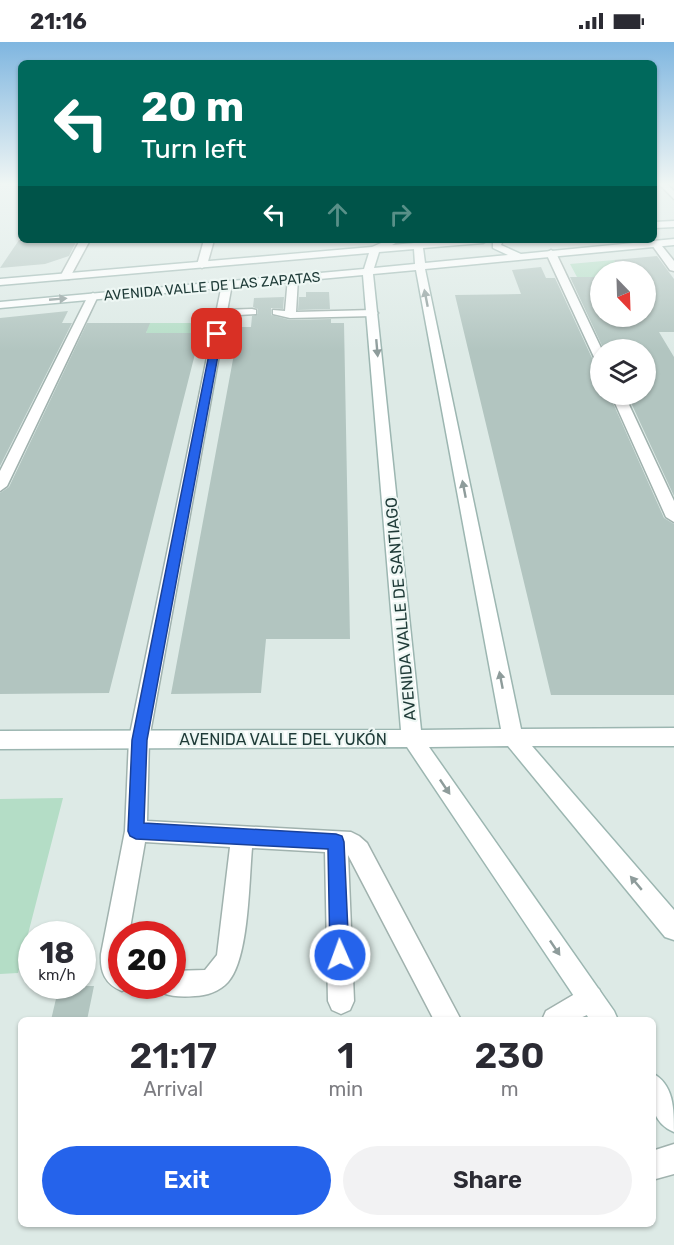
<!DOCTYPE html>
<html lang="en">
<head>
<meta charset="utf-8">
<style>
	:root { --surface:#fff; --page:#f2f2f3; --text:#2b2b33; --muted:#7c7c81; --accent:#2563eb }
	body { margin:0; font-family:Rubik,sans-serif; background:var(--page); color:var(--text); height:100vh; display:flex; flex-direction:column; font-size:22px; white-space:nowrap }
	* { box-sizing:border-box; margin:0 }
	p { font-size:20px; color:var(--muted) }
	.icon { flex:none; width:33px; height:33px; fill:none; stroke:currentColor; stroke-width:2; stroke-linecap:round; stroke-linejoin:round }
	.map { position:relative; flex:1; overflow:hidden }
	.side { position:absolute; left:18px; top:975px; width:638px; height:210px; display:flex; flex-direction:column; background:var(--surface); border-radius:9px; box-shadow:0 2px 4px #0004 }
	.side>* { flex:none }
	.hud { position:absolute; left:18px; top:18px; width:639px; height:183px; border-radius:9px; box-shadow:0 2px 4px #0004; background:#00695c; color:#fff; overflow:hidden }
	.needle { width:39px; rotate:157deg }
	.buttons { position:absolute; left:590px; top:219px; display:grid; gap:12px }
	.buttons a { display:grid; place-items:center; width:66px; height:66px; border-radius:50%; background:var(--surface); box-shadow:0 2px 4px #0004; font-size:30px }
	.speed { position:absolute; left:18px; top:879px; display:flex; gap:12px; font-size:30px; font-weight:700; text-align:center }
	.speed>* { display:grid; place-content:center; width:78px; height:78px; border-radius:50%; background:var(--surface); box-shadow:0 2px 4px #0004; line-height:1 }
	.speed small { font-size:15px; font-weight:400 }
	.speed .limit { border:9px solid #d22; background:#fff; color:#111 }
	.pin { position:absolute; display:grid; place-items:center; width:51px; height:51px; color:#fff; margin:-26px; border-radius:12px; box-shadow:0 3px 9px #0006 }
	.me { position:absolute; width:66px; margin:-33px; rotate:358deg; stroke-linejoin:round; filter:drop-shadow(0 0 4px #0008) }
	.turn { display:flex; align-items:center; gap:21px; height:126px; padding:0 24px; font-size:27px }
	.turn .icon { width:78px; height:78px; stroke-width:2.5 }
	.turn b { display:block; font-size:42px; line-height:51px }
	.lanes { display:flex; align-items:center; height:57px; padding:0 24px; background:#0003; justify-content:center; gap:30px; direction:ltr }
	.lanes .off { opacity:.35 }
	.eta { display:flex; justify-content:space-evenly; align-items:center; height:102px; text-align:center }
	.eta b { font-size:36px; font-weight:600; line-height:42px }
	.cta { display:flex; gap:12px; margin-top:auto; padding:12px 24px }
	.cta a { flex:1; height:69px; border-radius:36px; background:var(--accent); color:#fff; font-size:24px; font-weight:600; line-height:69px; text-align:center }
	.cta a+a { background:var(--page); color:var(--text) }
	.status { display:flex; justify-content:space-between; align-items:center; height:42px; padding:0 30px; background:var(--surface); direction:ltr }
	.status svg { height:16px; fill:currentColor }
	.map>svg:first-child { display:block }
	.green { fill:#b4ddc6 }
	.building { fill:#b2c5c0 }
	.lines { fill:none; stroke-linecap:round; stroke-linejoin:round }
	.lane-casing { stroke:#a0b2ae; stroke-width:3 }
	.street-casing { stroke:#a0b2ae; stroke-width:3 }
	.secondary-casing { stroke:#9cb6b1; stroke-width:3 }
	.lane { fill:#fff; fill-rule:evenodd }
	.street { fill:#fff; fill-rule:evenodd }
	.secondary { fill:#fff; fill-rule:evenodd }
	.oneway { fill:#8e9c9b }
	.route { fill:#2563eb; stroke:#184099; stroke-width:1.5 }
	.labels { text-anchor:middle; stroke-width:4.5; stroke-linejoin:round; paint-order:stroke }
	.far-street-label { font-size:14px; fill:#1e3a37; stroke:#eef7f4 }
	.street-label { font-size:16px; fill:#1e3a37; stroke:#eef7f4 }
</style>
</head>
<body>
<div class="status"><b>21:16</b><svg viewBox="0 0 49 12"><path d="M0 12V9h3v3zM5 12V6h3v6zM10 12V3h3v9zM15 12V0h3v12zM26 1h20v11H26zM47 4h2v5h-2z"/></svg></div>
<div class="map">
<svg width="674" height="1203" viewBox="0 0 674 1203">
	<rect width="100%" height="100%" fill="#ddeae6"/>
	<path class="green" d="M614,218L622,229L600,230V235H577L570,222Z
		M149,281H202L200,291H146Z
		M63,756L18,931L0,932V757Z"/>
	<path class="building" d="M19,198H77L69,214L45,222L0,226Z
		M657,214L674,237V290H659L674,315V454L627,352H645V308H604L570,235H600V274H645V230H622L614,218Z
		M541,225L546,236H555L592,316L600,321V352H609L664,476L674,482V653H551L455,253L521,252L512,228Z
		M306,250H329L330,267L298,268L299,255H306Z
		M284,255L283,267L271,266V273L290,278L331,277V281H344L350,597H266L261,651L171,652L234,312L222,310L225,291H237L238,285H251L252,274L258,272V267L253,265L254,256Z
		M68,269L62,281H72L0,424V276Z
		M87,281H150L146,291H210L207,306L197,304L109,651L0,652V451L9,445Z
		M59,944H94L87,978H51Z"/>
	<g class="lines">
		<defs>
			<path id="lane" d="M293,233L298,236L296,270L373,268L378,271L373,274L290,276L273,272V268L285,269L288,236Z
				M252,267L256,268V272L221,274L216,271L221,268Z
				M139,688L146,691L149,697L147,779L351,790L359,794L367,801L461,978H434L348,813L354,959L350,968L341,972L332,968L328,959L325,810L252,806C249,839 249,917 228,940C220,949 206,954 195,954C183,955 173,955 163,951L160,944H172V929L205,928L217,913L230,805L145,800L129,892H122V944H131L122,949C105,942 100,930 101,912L125,789L129,697L132,691Z
				M590,943L599,947L603,956C592,981 565,978 542,978L546,969Z
				M674,1102V1132L652,1138V1109Z"/>
			<path id="street" d="M658,141H666L674,149V157Z
				M80,198H90L69,237H61L60,235Z
				M204,198H214L207,223L202,226L197,223Z
				M652,199H658L674,219V229L670,228L652,203Z
				M551,208L556,211L602,308H600V319L594,315L546,211Z
				M227,239L232,242L149,697L146,703L139,706L132,703L129,697L222,242Z
				M93,251L98,254L7,444L0,449V429L88,254Z
				M611,352H624L674,459V480L666,475Z"/>
			<path id="secondary" d="M674,179V185L654,186V180Z
				M674,197V203L425,227L521,687L674,686V704H532L674,868V898L665,895L508,704L429,705L614,969L618,978H590L407,705L0,707V689L401,688L363,233L0,266V260L364,227L369,211L0,243V237L372,205L388,198H401L392,203L414,201L413,198H423V200L488,198L483,201L423,206L425,221L508,213L493,206V198H503L501,203L521,212ZM414,207L415,222L374,226L379,210ZM416,228L501,687L421,688L373,232Z
				M652,1031C674,1042 674,1067 674,1090C648,1079 652,1055 652,1031Z"/>
		</defs>
		<use href="#lane" class="lane-casing"/>
		<use href="#street" class="street-casing"/>
		<use href="#secondary" class="secondary-casing"/>
		<use href="#lane" class="lane"/>
		<use href="#street" class="street"/>
		<use href="#secondary" class="secondary"/>
	</g>
	<defs><path id="oneway-solid" d="M-6-.8H1V-3.2L6.5 0L1 3.2V.8H-6Z" transform="scale(1.5)"/></defs>
	<g class="oneway">
		<use href="#oneway-solid" transform="translate(426 256) rotate(-101)"/>
		<use href="#oneway-solid" transform="translate(58 257) rotate(-5)"/>
		<use href="#oneway-solid" transform="translate(377 306) rotate(85)"/>
		<use href="#oneway-solid" transform="translate(464 447) rotate(-101)"/>
		<use href="#oneway-solid" transform="translate(501 638) rotate(-101)"/>
		<use href="#oneway-solid" transform="translate(445 745) rotate(56)"/>
		<use href="#oneway-solid" transform="translate(636 841) rotate(-130)"/>
		<use href="#oneway-solid" transform="translate(555 906) rotate(56)"/>
	</g>
	<linearGradient id="sky" x2="0" y2="1"><stop stop-color="#7fb6e0"/><stop offset="0.46" stop-color="#f0f6f4"/><stop offset="1" stop-color="#f0f6f4" stop-opacity="0"/></linearGradient>
	<rect width="674" height="309" fill="url(#sky)"/>
	<path class="route" d="M217,290L222,292L147,698L144,781L336,792L342,794L344,800L349,913L346,920L340,923L333,920L330,913L328,807L136,797L130,794L128,789L132,698L213,292Z"/>
	<g class="labels">
		<g class="far-street-label">
			<text transform="translate(212 244) rotate(-5)" y="5">AVENIDA VALLE DE LAS ZAPATAS</text>
		</g>
		<g class="street-label">
			<text transform="translate(400 567) rotate(-95)" y="6">AVENIDA VALLE DE SANTIAGO</text>
			<text x="283" y="703">AVENIDA VALLE DEL YUKÓN</text>
		</g>
	</g>
</svg>
<div class="buttons">
<a><svg class="needle" viewBox="-14 -14 28 28"><path d="M0-13l5 13h-10z" fill="#e53935"/><path d="M0 13l5-13h-10z" fill="#7c7c81"/></svg></a>
<a><svg class="icon" aria-label="layers" viewBox="0 0 24 24"><path d="M12 4l9 5-9 5-9-5zM3 14l9 5 9-5"/></svg></a>
</div>
<div class="speed"><div>18<small>km/h</small></div><div class="limit">20</div></div>
<div class="pin" style="left:217px;top:292px;background:#d93025"><svg class="icon" aria-label="arrive" viewBox="0 0 24 24"><path d="M6 21V4h12l-3 4 3 4H6"/></svg></div>
<svg class="me" style="left:340px;top:913px" viewBox="-20 -20 40 40"><circle r="17" fill="#2563eb" stroke="#fff" stroke-width="3"/><path d="M0-11L8 9 0 5-8 9z" fill="#fff"/></svg>
<div class="hud">
<div class="turn"><svg class="icon" aria-label="left" viewBox="0 0 24 24"><path d="M17 20v-9H6M10 6l-5 5 5 5"/></svg><div><b>20 m</b>Turn left</div></div>
<div class="lanes"><svg class="icon" aria-label="left" viewBox="0 0 24 24"><path d="M17 20v-9H6M10 6l-5 5 5 5"/></svg><svg class="icon off" aria-label="ahead" viewBox="0 0 24 24"><path d="M12 20V5M6 11l6-6 6 6"/></svg><svg class="icon off" aria-label="right" viewBox="0 0 24 24"><path d="M7 20v-9h11M14 6l5 5-5 5"/></svg></div>
</div>
<section class="side">
<div class="eta">
<div><b>21:17</b><p>Arrival</p></div>
<div><b>1</b><p>min</p></div>
<div><b>230</b><p>m</p></div>
</div>
<div class="cta"><a>Exit</a><a>Share</a></div>
</section>
</div>
</body>
</html>
